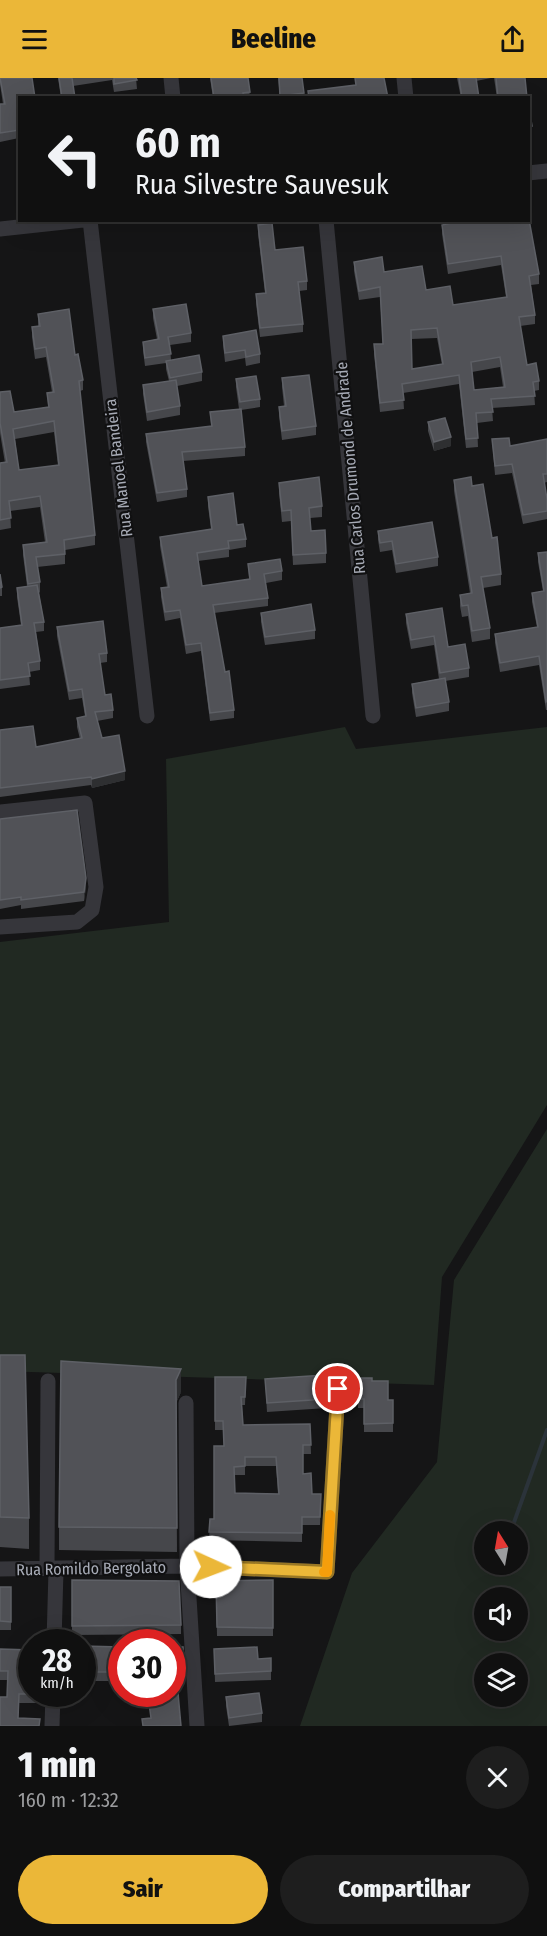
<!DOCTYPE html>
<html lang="pt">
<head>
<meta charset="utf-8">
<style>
	:root { --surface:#101010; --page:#1e1e1e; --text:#f1f3f6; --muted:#9c9d9f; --line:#303030; --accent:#ebb738 }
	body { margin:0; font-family:"Fira Sans Condensed",sans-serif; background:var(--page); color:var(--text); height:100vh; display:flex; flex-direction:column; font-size:22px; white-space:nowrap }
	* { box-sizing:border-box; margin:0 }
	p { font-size:20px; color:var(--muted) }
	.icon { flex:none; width:33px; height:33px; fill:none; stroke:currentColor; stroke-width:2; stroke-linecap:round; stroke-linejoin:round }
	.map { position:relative; height:1648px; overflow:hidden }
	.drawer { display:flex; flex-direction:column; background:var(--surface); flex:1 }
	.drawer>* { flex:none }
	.guide { position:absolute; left:18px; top:18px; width:512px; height:126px; border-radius:0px; box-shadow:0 6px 24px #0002,0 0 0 2px var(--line); background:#101010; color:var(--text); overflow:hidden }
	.needle { width:39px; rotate:349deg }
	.tools { position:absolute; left:474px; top:1443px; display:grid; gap:12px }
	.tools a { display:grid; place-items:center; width:54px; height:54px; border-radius:50%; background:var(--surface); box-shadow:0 6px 24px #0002,0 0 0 2px var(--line); font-size:30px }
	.speed { position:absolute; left:18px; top:1551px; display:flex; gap:12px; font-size:30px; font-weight:700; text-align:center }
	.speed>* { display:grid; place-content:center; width:78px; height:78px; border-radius:50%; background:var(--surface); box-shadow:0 6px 24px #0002,0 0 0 2px var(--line); line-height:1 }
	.speed small { font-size:15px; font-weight:400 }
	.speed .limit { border:9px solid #d22; background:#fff; color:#111 }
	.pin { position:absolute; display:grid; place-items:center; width:51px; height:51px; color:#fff; margin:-26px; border:3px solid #fff; border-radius:50%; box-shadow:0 2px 6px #0007 }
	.me { position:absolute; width:66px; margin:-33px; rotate:92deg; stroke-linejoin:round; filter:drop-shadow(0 0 4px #0008) }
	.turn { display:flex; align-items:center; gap:21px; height:126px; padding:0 18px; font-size:27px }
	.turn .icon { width:78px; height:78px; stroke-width:2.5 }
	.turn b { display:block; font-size:42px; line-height:51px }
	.round { display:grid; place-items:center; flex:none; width:63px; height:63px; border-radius:32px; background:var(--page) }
	.headline { display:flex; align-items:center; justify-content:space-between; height:102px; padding:0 18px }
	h1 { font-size:36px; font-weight:800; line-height:45px }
	.primary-button { display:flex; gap:12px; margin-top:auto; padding:12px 18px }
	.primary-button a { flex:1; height:69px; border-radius:36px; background:var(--accent); color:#111; font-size:24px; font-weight:800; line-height:69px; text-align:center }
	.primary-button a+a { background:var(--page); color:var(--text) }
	header { display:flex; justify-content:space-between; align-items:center; height:78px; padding:0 18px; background:var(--accent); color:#111; font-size:27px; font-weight:800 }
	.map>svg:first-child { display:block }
	.green { fill:#212922; fill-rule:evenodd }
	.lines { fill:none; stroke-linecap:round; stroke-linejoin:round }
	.stream { stroke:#2b333a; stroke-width:4 }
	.minor { stroke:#36363b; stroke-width:15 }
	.wall { fill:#46474b; fill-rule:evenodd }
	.shaded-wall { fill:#2e2f31 }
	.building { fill:#515257; stroke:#5e6066; stroke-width:1.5; fill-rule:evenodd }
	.route-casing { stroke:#997724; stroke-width:15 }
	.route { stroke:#ebb738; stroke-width:10 }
	.slow { stroke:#f59e0b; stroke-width:10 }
	.labels { text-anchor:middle; stroke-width:4.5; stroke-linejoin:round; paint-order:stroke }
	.street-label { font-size:16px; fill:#a7abb6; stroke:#101011 }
</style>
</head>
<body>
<header><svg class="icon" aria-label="menu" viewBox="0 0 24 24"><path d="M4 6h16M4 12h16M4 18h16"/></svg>Beeline<svg class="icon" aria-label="share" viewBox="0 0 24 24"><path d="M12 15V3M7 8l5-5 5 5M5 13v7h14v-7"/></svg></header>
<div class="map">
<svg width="547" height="1648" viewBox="0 0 547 1648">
	<rect width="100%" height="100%" fill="#151516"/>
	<path class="green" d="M345,649L356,671L547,649V1027L442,1199L434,1307L0,1293V864L169,844L166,681Z
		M547,1051V1648H300L352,1495L437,1384L454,1202ZM484,1454H518V1486H484ZM484,1520H518V1552H484ZM484,1586H518V1618H484Z"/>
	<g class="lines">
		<path class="stream" d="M512,1450L547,1352"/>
		<path class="minor" d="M171,0L173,20
			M404,0L406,20
			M528,95L547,93
			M90,142L147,638
			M326,142L373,638
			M0,151L83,142
			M0,734L85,725L96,809L92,832L77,844L0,849
			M186,1325L187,1488L197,1648
			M0,1491L187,1488L327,1494L338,1311
			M47,1491L48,1303
			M54,1564L56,1492
			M52,1648L53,1616"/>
	</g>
	<path class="wall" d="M0,0L20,20V63L19,60L0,64V26H3L0,6Z
		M58,0H136L137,11L114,14L112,2L73,8L75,20H61Z
		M210,0H248L250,20H213Z
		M278,0H302L304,20H280Z
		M457,0H491L476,3L479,20H461Z
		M494,0H525L527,20H497Z
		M528,24L532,48V58L528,59Z
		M258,147L275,172L307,203V212L299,213L303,246V254L260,259L256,225V216L265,215L258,156Z
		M442,147L539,196V206L531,207L535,237V246L520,248L527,287L539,303V312L534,313L535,327L492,330L493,343L477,345L478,369L466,370L459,306L403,315L404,331L380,334L374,276V266H383L380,219L359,222L354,193V184L384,194L453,227L506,219L501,187L448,196L442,156ZM437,260L442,287L412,291L411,261ZM500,289L503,309L474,312L472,294Z
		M153,231L191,255V264L170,267L171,282L202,294V303L177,308L180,328V337L147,343L143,316V307L169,303L166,291V285L145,288L143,272V264L157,261L153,240Z
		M38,236L75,277L83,302V312L80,313L95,457V467L65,472V486L37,489L40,504V514L39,515L44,544V553L36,554L40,583V592L29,594L30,607L0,611V550L21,547L17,519V510L27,508L23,477V467L45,464L40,429L10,433L11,450L0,452V385H5L0,355V314L14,334L48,329L47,315L52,314L46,279L35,281L32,259V249L38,248ZM54,354L58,388L19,392L15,361Z
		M223,258L260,276V285L246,288L245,280L225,284L223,266Z
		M282,300L316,348V357L282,362L279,338V329L284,328L282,309Z
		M236,301L260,321V329L241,332L245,369V378L183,383L187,411V419L157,424L146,364V356L211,348L210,334L239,331L236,309Z
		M428,344L451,368L434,373L428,353Z
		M492,361L510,368L547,361V404L544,405L547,421V441L523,446L512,395L495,397Z
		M454,402L472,408L492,460L501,496V507L483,510L490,550V561L472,564L468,538L462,539L460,528V517L470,515L454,413Z
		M279,405L322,428V439L310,440L311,453L326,475V485L293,487L291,443L282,444L279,415Z
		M208,419L237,447L246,461V469L229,472V479L198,483L202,508L249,501L248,486L282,493V502L266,505L268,520V528L214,535L225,594L234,632V640L210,643L201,573L186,576L180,540L165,543L161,519V510L167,509L160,468V459L211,451L208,428Z
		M378,453L438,479V488L396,495L392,472L380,474L378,462Z
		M547,474V632H546L539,587L500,594L495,565V556L537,549L532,524V515L543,513L538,484V475Z
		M0,496L2,509V518H0Z
		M261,535L315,552V561L265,567L261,544Z
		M406,536L448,569L469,590V599L445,603L449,624V633L416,639L412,615V606L439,601L434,567L411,571L406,545Z
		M57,549L107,575V584L100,585L105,617L113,632V640L97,643L102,660L125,702L92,710L91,707L0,719V652L36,669L80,661L77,649V640L85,638L82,620L69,622L57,558Z
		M0,741L86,809L84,823L21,831V827L0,831Z
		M0,1277L29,1440V1471L0,1469Z
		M215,1299H246L245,1327H242L243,1347L310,1346L311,1376H303V1395L312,1416L321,1425L320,1447H302V1464L209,1462L210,1441H214L224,1368L223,1352H215ZM245,1388H276L278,1416L235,1415V1397H245Z
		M358,1300L372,1303L388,1322H393V1354H364V1330H358Z
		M265,1301L327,1321V1330L267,1334Z
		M181,1314L176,1325L177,1474L59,1472V1449Z
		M72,1502L181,1547V1556L72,1557Z
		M273,1502V1558H217L216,1503Z
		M0,1509H11V1552H0Z
		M82,1568L122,1569V1603H82Z
		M172,1569L184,1594V1603H172Z
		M0,1571L38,1616V1625H19L18,1640L0,1648L7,1619V1602H0Z
		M214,1571L258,1581L271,1580V1602L215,1604Z
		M226,1619L262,1635V1644L229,1648L226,1628Z"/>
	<path class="shaded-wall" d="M451,359V368L434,373V364Z
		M125,693V702L92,710V701Z
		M86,800V809L84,823V814Z
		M181,1291V1314L176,1325V1302Z"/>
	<path class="building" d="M0,0H32L35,20H20V54L19,52L0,55V26H5Z
		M59,0H72L75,20H62Z
		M114,0H136L137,2L114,6Z
		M211,0H248L250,14L243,15L244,20H214Z
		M279,0H302L304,15L280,18Z
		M355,0H384L388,20H309L308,13L356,7Z
		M459,0H476L479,20H462Z
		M496,0H525L527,20H498Z
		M528,24L532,48H528Z
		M528,136L539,196L529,198L535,237L519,239L527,287L536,285L539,303L533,304L535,318L491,321L493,334L476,335L478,360L466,361L459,297L402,306L404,322L380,325L374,266H383L380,209L359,213L354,184L382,179L384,194L422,188L426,212L450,208L453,227L507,219L501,178L448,186L442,147L465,142H528ZM437,250L443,286L412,291L411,252ZM500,279L505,309L474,312L471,284Z
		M272,145L275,172L303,169L307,203L298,204L303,246L260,250L256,216L266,215L258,147Z
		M186,226L191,255L168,259L171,276L145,280L143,264L159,261L153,231Z
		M69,231L75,277L78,276L83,302L79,303L95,457L64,462L65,476L36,479L40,504L28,506L23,467L47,464L40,418L9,423L11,440L0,442V385L7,384L0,345V314L10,313L14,334L49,329L47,315L54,314L46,269L35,271L32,249L40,248L38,236ZM54,343L59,387L19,392L13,351Z
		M256,252L260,276L246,279L245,272L225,275L223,258Z
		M199,277L202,294L170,300L166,283Z
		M309,297L316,348L282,353L279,329L286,328L282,300Z
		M256,298L260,321L240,324L236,301Z
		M176,302L180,328L147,334L143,307Z
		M241,331L245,369L182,374L187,411L157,415L146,356L212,348L210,334Z
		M445,340L451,359L434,364L428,344Z
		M509,360L510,368L547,361V396H543L547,421V433L523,437L512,386L495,388L492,361Z
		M319,399L322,428L309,430L311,453L325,452L326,475L293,477L291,432L282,433L279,405Z
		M471,399L472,408L483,406L492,460L497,459L501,496L481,499L490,550L472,553L468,527L462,528L460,517L472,515L454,402Z
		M233,415L237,447L243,446L246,461L228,463L229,470L197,475L202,508L250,501L248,486L280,481L282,493L264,496L268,520L213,527L225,594L229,593L234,632L210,635L201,565L186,567L180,532L165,534L161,510L169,509L160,459L212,451L208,419Z
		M432,444L438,479L396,486L392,463L380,465L378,453Z
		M547,474V623L546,624L539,578L500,585L495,556L538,549L532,515L544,513L538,475Z
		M0,496L2,509L0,510Z
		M37,507L44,544L34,545L40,583L28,585L30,598L0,602V550L22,547L17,510Z
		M311,526L315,552L265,559L261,535Z
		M442,530L448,569L465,566L469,590L440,595L434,558L411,562L406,536Z
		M103,543L107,575L99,576L105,617L111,616L113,632L95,634L102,660L119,657L125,693L92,701L91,699L0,710V652L33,648L36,669L82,660L77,640L86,638L82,611L69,613L57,549Z
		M445,600L449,624L416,630L412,606Z
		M77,732L86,800L84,814L21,822V819L0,822V741Z
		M0,1277H25L29,1440L0,1439Z
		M61,1283L181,1291L176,1302L177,1450L59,1449Z
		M325,1297L327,1321L267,1325L265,1301Z
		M215,1299H246L245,1319H241L243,1347L310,1346L311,1367H303V1396L311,1395L312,1416H321L320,1439H302V1455L209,1454L210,1441H214V1368H224L223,1343H215ZM245,1379H276L279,1416L235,1415L234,1389L245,1388Z
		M358,1300H372V1303H388V1322H393V1345L364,1346V1321H358Z
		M72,1502L179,1503L181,1547L72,1548Z
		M273,1502V1550L217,1549L216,1503Z
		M0,1509H11V1544L0,1543Z
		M82,1568L122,1569V1594H82Z
		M172,1569H183L184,1594H172Z
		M257,1569L258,1581L271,1580V1593L215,1596L214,1571Z
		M0,1571L32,1572V1616H38H19L18,1640L40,1641L39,1648H0V1619H7L8,1593H0Z
		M178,1615L181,1648H143L142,1641L151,1640L148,1618Z
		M259,1615L262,1635L229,1640L226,1619Z"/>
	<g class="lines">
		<defs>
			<path id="route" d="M211,1489L327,1494L338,1311"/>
		</defs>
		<use href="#route" class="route-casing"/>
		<use href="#route" class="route"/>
		<path class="slow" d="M324,1494H327L330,1437"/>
	</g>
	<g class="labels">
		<g class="street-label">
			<text transform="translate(118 390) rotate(-97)" y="6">Rua Manoel Bandeira</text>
			<text transform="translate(350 390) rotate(-95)" y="6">Rua Carlos Drumond de Andrade</text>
			<text transform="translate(91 1490) rotate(-1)" y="6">Rua Romildo Bergolato</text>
		</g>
	</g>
</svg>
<div class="tools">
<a><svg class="needle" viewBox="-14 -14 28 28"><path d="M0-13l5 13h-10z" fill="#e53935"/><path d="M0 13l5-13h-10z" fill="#9c9d9f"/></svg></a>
<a><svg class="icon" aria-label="sound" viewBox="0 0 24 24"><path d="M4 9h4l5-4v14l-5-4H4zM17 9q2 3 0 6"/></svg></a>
<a><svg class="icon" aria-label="layers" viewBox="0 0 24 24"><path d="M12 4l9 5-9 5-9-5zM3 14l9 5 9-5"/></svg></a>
</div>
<div class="speed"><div>28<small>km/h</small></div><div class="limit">30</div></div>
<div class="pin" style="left:338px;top:1311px;background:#d93025"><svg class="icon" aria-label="arrive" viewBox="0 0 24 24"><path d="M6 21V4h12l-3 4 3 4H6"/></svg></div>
<svg class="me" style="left:211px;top:1489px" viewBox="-20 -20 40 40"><circle r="19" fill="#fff"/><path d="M0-13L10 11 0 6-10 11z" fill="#ebb738"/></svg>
<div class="guide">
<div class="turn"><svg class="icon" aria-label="left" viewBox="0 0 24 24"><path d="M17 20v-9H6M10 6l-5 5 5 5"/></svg><div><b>60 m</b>Rua Silvestre Sauvesuk</div></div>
</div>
</div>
<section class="drawer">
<div class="headline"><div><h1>1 min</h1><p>160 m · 12:32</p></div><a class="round"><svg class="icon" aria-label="close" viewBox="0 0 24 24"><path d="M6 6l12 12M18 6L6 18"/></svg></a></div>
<div class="primary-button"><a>Sair</a><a>Compartilhar</a></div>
</section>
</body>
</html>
